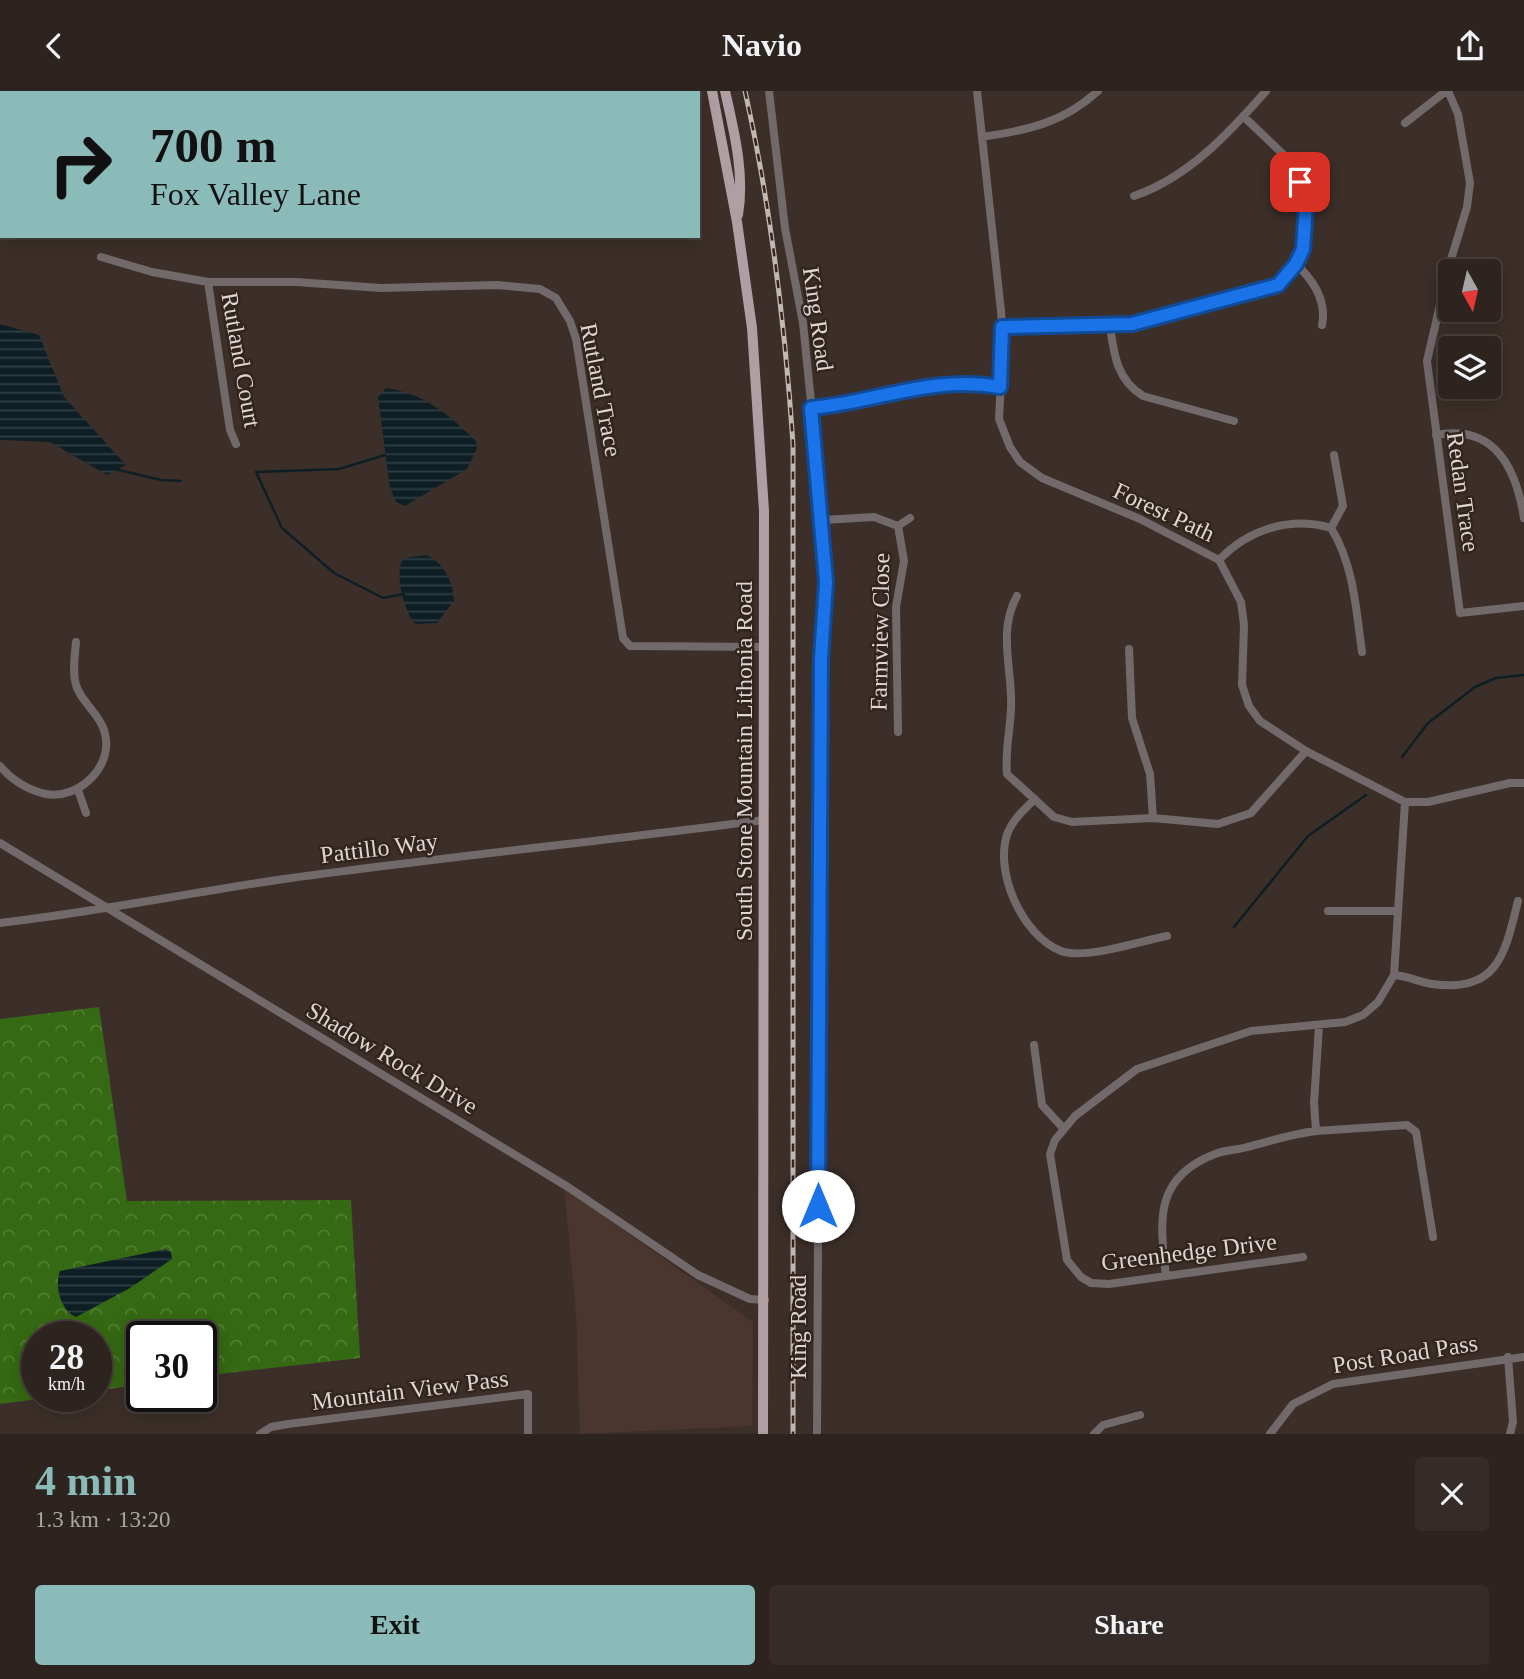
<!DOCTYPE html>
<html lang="en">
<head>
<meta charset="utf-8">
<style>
	:root { --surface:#2d231f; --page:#352b28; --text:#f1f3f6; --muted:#a7a4a4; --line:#48403d; --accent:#8bbbb9 }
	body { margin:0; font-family:"Times New Roman",serif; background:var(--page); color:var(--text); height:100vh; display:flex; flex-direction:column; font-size:26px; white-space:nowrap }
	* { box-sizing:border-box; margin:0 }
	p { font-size:23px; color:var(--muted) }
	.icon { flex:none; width:38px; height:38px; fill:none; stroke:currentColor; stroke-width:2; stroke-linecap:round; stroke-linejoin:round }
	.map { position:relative; height:1343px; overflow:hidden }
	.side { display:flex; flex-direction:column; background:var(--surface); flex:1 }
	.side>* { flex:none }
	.hud { position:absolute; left:0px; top:0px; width:700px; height:147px; box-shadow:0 4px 18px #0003,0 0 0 2px var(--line); background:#8bbbb9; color:#111; overflow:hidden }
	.needle { width:46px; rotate:172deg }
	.fabs { position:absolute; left:1438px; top:168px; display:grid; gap:14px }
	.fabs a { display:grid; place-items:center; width:63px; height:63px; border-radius:7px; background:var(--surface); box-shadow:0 4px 18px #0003,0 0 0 2px var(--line); font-size:35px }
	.speed { position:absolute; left:21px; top:1230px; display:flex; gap:14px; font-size:35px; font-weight:700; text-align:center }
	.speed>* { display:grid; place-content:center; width:91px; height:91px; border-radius:50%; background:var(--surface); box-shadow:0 4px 18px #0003,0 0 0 2px var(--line); line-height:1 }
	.speed small { font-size:18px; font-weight:400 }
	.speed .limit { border:4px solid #111; border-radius:10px; background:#fff; color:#111 }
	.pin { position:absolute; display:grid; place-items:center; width:60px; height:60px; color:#fff; margin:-30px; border-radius:14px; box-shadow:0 4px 10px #0006 }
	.me { position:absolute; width:77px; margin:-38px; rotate:0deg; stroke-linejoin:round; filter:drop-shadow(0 0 5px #0008) }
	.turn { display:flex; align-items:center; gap:24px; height:147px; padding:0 35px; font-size:32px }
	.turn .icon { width:91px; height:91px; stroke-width:2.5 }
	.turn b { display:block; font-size:49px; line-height:60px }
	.round { display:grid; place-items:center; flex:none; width:74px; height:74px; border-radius:7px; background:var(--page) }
	.head { display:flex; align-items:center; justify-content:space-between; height:119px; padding:0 35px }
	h1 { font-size:42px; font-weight:700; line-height:52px; color:var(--accent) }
	.primary-button { display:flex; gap:14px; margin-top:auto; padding:14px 35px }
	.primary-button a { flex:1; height:80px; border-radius:7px; background:var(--accent); color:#111; font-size:28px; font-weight:700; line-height:80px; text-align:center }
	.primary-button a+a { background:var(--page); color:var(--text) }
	header { display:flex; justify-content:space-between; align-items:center; height:91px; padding:0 35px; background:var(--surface); font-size:32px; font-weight:700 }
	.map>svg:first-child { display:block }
	.built { fill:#4a362e }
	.forest { fill:url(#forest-crowns) }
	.water { fill:url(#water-rules) }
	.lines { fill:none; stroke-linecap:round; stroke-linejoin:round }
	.stream { stroke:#0d1f24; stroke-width:2.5 }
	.minor { stroke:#71696a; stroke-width:8 }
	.major { stroke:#af9fa2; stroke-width:10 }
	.rail-casing { stroke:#c2b8b3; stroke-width:5 }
	.rail { stroke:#32251f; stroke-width:2.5; stroke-dasharray:8; stroke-linecap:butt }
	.route-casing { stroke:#114b97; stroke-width:18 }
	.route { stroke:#1a73e8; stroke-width:12 }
	.labels { text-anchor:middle; stroke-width:5; stroke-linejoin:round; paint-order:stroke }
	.street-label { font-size:24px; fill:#dfd6d2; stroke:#32251f }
</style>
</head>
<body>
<header><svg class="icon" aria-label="back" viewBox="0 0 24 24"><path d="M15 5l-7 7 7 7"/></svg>Navio<svg class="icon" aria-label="share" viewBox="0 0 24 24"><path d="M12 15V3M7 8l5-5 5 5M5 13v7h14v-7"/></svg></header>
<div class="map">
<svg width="1524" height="1343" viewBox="0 0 1524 1343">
	<defs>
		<pattern id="forest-crowns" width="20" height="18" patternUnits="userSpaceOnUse" patternTransform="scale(1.75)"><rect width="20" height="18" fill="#366913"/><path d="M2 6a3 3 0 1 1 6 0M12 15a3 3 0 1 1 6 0" fill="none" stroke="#537e34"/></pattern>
		<pattern id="water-rules" width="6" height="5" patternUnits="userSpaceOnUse" patternTransform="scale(1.75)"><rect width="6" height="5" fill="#0d1f24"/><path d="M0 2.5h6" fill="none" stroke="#303f43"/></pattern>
	</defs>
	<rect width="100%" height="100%" fill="#3c2f29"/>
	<path class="built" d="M564,1097L753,1231L752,1335L580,1343L576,1222Z"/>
	<path class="forest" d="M99,916L127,1110L351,1109L360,1267L201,1285V1246H142V1293L96,1300V1246H37V1306H55L0,1313V928Z"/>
	<path class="water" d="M0,233L39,244L64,306L126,374L107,384L50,351L0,349Z
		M386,297C423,302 450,324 476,350L477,357L467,378L405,415L396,411L390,397L378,306Z
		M426,464C444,471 454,492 454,510L437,532L416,533C404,523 393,479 404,467Z
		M166,1158L171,1161L172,1168L130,1197L76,1226C61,1220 54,1195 60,1180Z"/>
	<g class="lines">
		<path class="stream" d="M385,364L339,378L256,381L282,437L334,482L383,507L404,503
			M115,378L161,389L181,390
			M1402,666L1428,632L1475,596L1496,587L1524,584
			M1234,836L1308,745L1366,704"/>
		<path class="minor" d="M769,0L785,137L803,232L823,429L826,491L821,568L817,1343
			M977,0L1001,220L1003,254L999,328L1010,356L1020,371L1042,387L1140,428L1219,469L1241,511L1244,534L1242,594L1249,615L1260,630L1306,660L1405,711H1428L1510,692H1524
			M1448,0L1458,23L1470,92L1467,116L1449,175L1427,270L1460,522L1524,515
			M1405,32L1446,0
			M982,46C1028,39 1063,32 1098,0
			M1134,105C1189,86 1229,42 1266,0
			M101,166L152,181L208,191H296L381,197L497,194L540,198L556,207L570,230L576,248L623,547L630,555L765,556
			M1296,173C1313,189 1327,210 1322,234
			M208,191L230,339L236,353
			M1475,219L1498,224
			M1110,235C1114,264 1117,289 1143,305L1234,330
			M1002,236L1132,233L1277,193L1296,173L1303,158L1307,136L1306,113L1300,91L1284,64L1243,25
			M811,317C877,311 933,284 1000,296
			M1436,344C1495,333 1516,377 1524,427
			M823,429L874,426L898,435
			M898,435L910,427
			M1331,437L1343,415L1334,364
			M1219,469C1249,438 1291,425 1331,437C1354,474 1356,519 1362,561
			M1017,505C997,541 1013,579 1011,618C1010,640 1005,660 1007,683L1054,726L1072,731L1153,727L1218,733L1251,722L1306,660
			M1129,558L1132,627L1150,683L1153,727
			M898,641L896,516L904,470L898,435
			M0,675C12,689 28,699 46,703C79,709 116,674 104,639C98,621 81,611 76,594C72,580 75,564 76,551
			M78,699L86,722
			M1035,708C1025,718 1014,727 1008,741C993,779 1022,845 1061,860C1086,869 1140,850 1167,845
			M0,752L568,1096L698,1184L750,1208L765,1209
			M1328,820H1397
			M0,832C95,821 189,802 284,788C444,766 604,750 764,729
			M1394,884C1408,885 1419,891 1432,893C1498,902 1505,863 1518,810
			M1034,954L1042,1014L1063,1037
			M1316,1040L1407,1034L1416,1041L1433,1146
			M1303,1166L1109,1193L1091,1192L1081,1186L1067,1169L1050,1063L1055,1049L1075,1025L1137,978L1251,940L1345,931L1363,924L1378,911L1394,884L1405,711
			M1166,1185C1160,1130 1153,1087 1215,1063C1225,1059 1237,1059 1247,1056C1271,1050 1291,1043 1316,1040L1314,1012L1319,935
			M1508,1266L1513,1331L1510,1343
			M260,1343L271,1336L288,1333L528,1303V1343
			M1094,1343L1103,1334L1140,1324
			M1270,1343L1293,1313L1333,1293L1524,1266"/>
		<path class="major" d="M712,0L737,131L752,237L764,420L763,1343
			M725,0C734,40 745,83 738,124"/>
		<defs>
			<path id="rail" d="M745,0C771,116 785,234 793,353V1343"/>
		</defs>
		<use href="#rail" class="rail-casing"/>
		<use href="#rail" class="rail"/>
	</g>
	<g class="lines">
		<defs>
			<path id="route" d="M818,1115L821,568L826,491L811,317C877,311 933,284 1000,296L1002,236L1132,233L1278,194L1296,173L1303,158L1306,113L1300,91"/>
		</defs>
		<use href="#route" class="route-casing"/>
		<use href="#route" class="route"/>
	</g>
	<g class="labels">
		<g class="street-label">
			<text transform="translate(818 228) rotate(82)" y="8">King Road</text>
			<text transform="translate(241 269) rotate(80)" y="8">Rutland Court</text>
			<text transform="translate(601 299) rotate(79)" y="8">Rutland Trace</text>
			<text transform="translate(1463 401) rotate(82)" y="8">Redan Trace</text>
			<text transform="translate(1164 421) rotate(25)" y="8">Forest Path</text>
			<text transform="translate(880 541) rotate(-89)" y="8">Farmview Close</text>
			<text transform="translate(744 670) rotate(-90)" y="8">South Stone Mountain Lithonia Road</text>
			<text transform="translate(379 757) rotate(-7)" y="8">Pattillo Way</text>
			<text transform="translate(392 967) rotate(31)" y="8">Shadow Rock Drive</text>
			<text transform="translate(1189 1161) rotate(-7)" y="8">Greenhedge Drive</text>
			<text transform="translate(798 1236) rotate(-90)" y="8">King Road</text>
			<text transform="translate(1405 1263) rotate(-9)" y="8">Post Road Pass</text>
			<text transform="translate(410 1299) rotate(-7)" y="8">Mountain View Pass</text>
		</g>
	</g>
</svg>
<div class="fabs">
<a><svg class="needle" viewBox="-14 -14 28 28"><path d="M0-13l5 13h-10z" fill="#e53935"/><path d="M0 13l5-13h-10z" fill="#a7a4a4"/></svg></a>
<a><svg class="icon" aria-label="layers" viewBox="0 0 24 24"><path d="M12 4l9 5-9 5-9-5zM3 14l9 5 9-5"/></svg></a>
</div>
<div class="speed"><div>28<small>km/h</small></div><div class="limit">30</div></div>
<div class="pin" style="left:1300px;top:91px;background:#d93025"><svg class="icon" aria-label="arrive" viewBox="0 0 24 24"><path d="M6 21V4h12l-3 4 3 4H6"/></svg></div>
<svg class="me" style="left:818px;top:1115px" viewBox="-20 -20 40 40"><circle r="19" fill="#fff"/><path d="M0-13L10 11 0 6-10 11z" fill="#1a73e8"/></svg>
<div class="hud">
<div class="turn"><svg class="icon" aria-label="right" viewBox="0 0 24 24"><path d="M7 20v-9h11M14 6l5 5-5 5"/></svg><div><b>700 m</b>Fox Valley Lane</div></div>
</div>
</div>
<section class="side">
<div class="head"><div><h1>4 min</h1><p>1.3 km · 13:20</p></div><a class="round"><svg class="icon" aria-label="close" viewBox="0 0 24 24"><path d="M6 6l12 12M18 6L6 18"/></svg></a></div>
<div class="primary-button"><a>Exit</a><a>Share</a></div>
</section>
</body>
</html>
